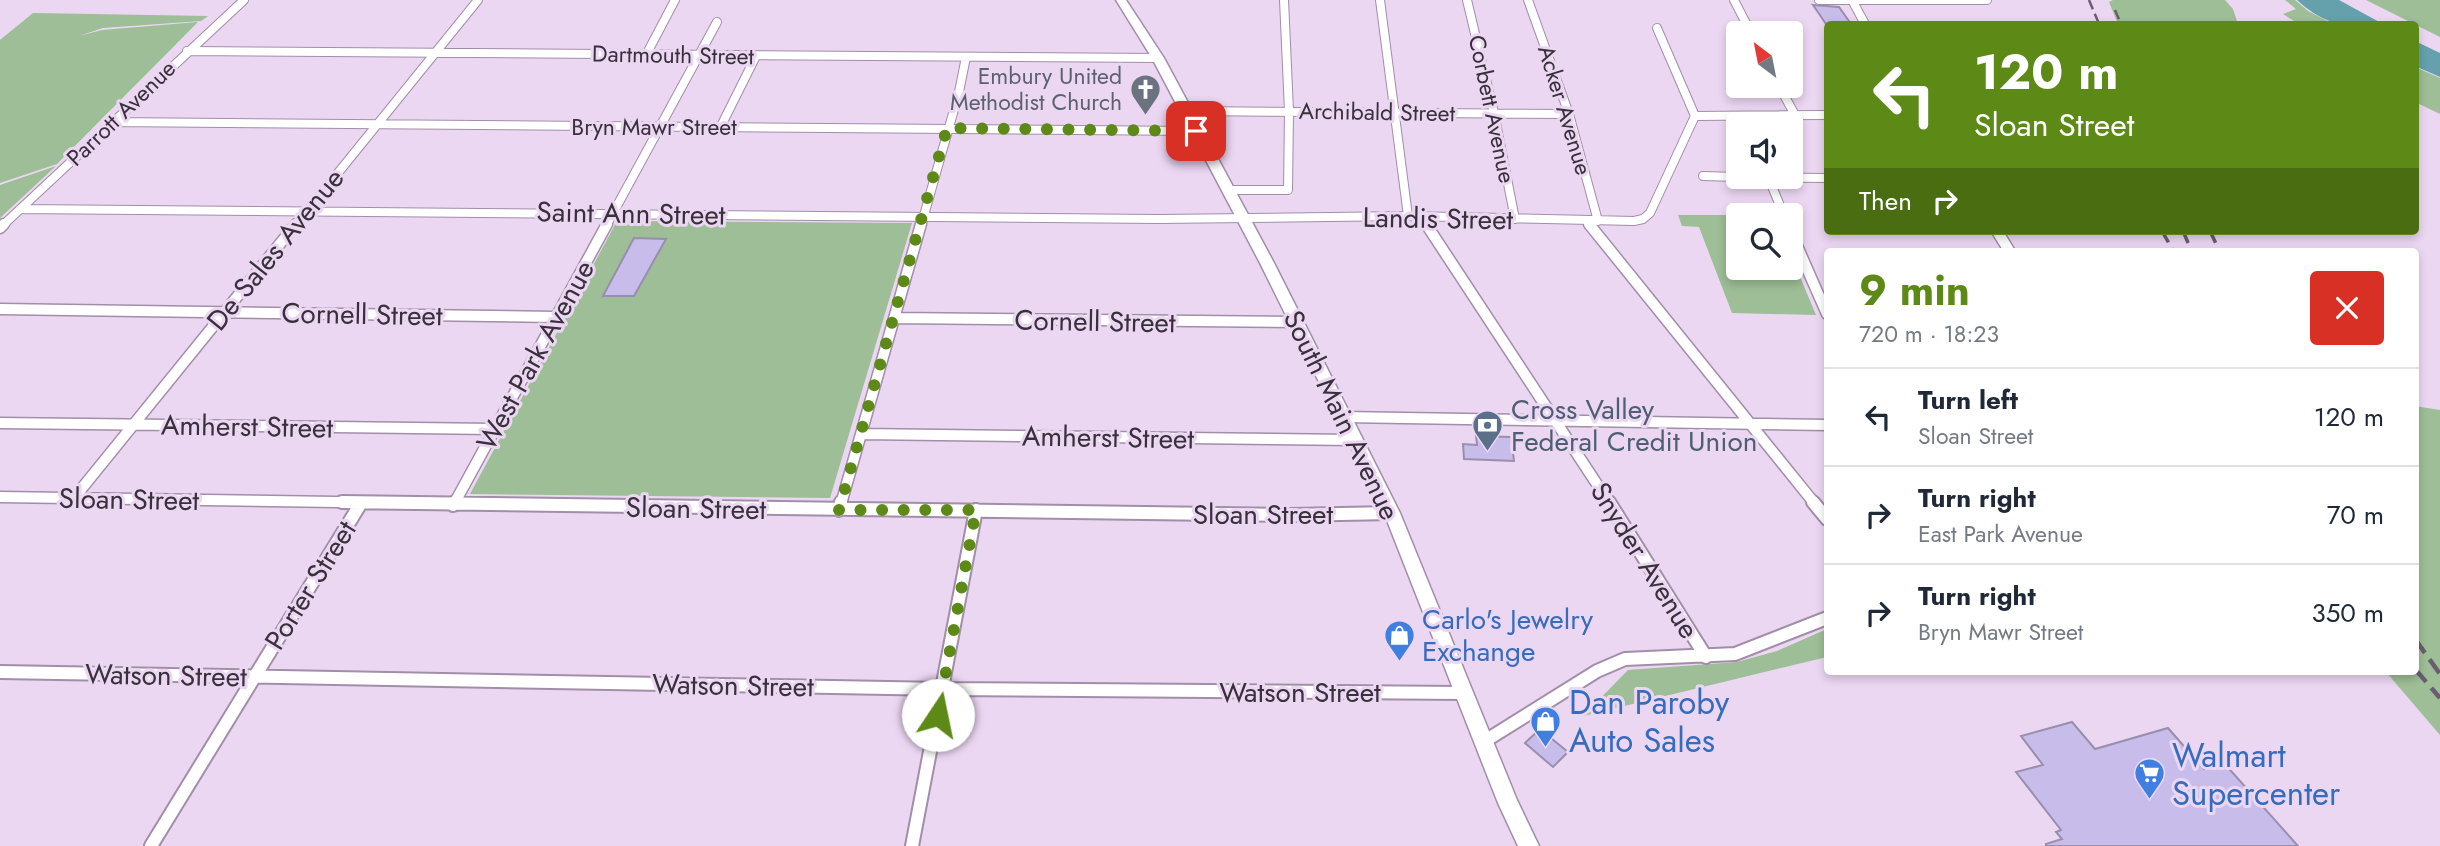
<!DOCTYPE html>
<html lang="en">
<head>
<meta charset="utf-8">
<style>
	:root { --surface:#fff; --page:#f2f2f3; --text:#1f2937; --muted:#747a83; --line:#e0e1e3; --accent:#5d8917 }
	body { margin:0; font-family:Jost,sans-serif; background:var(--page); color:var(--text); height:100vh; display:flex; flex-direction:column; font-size:26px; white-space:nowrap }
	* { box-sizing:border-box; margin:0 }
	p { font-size:23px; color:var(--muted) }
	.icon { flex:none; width:38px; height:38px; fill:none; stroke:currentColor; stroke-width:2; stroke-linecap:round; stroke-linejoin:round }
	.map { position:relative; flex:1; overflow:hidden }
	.drawer { position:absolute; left:1824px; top:248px; width:595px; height:427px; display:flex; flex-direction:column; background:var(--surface); border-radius:7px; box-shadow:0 4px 10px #0003 }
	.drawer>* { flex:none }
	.guide { position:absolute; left:1824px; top:21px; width:595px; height:214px; border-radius:7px; box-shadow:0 4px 10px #0003; background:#5d8917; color:#fff; overflow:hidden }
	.needle { width:46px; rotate:328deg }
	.buttons { position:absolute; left:1726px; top:21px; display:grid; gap:14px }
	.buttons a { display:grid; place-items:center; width:77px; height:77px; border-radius:7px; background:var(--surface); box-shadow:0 4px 10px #0003; font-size:35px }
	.pin { position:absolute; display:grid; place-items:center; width:60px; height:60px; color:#fff; margin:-30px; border-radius:14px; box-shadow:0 4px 10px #0006 }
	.me { position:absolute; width:77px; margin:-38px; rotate:11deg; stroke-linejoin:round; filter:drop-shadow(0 0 5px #0008) }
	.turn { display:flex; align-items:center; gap:24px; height:147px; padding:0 35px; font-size:32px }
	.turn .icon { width:91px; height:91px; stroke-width:2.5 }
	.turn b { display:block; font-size:49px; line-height:60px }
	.then { display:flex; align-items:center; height:66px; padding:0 35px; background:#0003; gap:14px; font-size:26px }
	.round { display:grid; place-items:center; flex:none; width:74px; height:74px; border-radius:7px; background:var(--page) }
	.summary { display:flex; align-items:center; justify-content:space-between; height:119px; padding:0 35px }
	h1 { font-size:42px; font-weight:700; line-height:52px; color:var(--accent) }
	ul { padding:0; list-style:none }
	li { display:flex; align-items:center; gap:21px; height:98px; padding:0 35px; border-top:2px solid var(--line) }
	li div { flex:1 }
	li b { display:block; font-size:26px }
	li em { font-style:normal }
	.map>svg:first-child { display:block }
	.green { fill:#9dbe96 }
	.water { fill:#64a1ad }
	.building { fill:#c8bcea; stroke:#978fad; stroke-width:2 }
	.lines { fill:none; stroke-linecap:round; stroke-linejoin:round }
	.minor-far2-casing { stroke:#a18ea8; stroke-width:10 }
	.minor-far1-casing { stroke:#a18ea8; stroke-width:13 }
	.minor-casing { stroke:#a18ea8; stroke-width:16 }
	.primary-casing { stroke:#a18ea8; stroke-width:3 }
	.minor-far2 { stroke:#fff; stroke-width:8 }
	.minor-far1 { stroke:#fff; stroke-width:10 }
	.minor { stroke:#fff; stroke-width:12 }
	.primary { fill:#fff; fill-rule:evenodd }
	.rail-far2 { stroke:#6a5e6e; stroke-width:2.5; stroke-dasharray:10 5; stroke-linecap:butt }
	.rail-far1 { stroke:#6a5e6e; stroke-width:3.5; stroke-dasharray:13 7; stroke-linecap:butt }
	.rail { stroke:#6a5e6e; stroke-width:4.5; stroke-dasharray:17 8; stroke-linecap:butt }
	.route { stroke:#5d8917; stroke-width:12; stroke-dasharray:0 21.6 }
	.labels { text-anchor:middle; stroke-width:6; stroke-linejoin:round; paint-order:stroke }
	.far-street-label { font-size:23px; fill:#38303b; stroke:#ecd7f3 }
	.far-worship-label { font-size:23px; fill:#5b616d; stroke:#ecd7f3; text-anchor:end }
	.street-label { font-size:28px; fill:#38303b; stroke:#ecd7f3 }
	.service-label { font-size:28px; fill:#4e5e75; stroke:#ecd7f3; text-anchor:start }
	.shop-label { font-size:28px; fill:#366cbe; stroke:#ecd7f3; text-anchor:start }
	.near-shop-label { font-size:33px; fill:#366cbe; stroke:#ecd7f3; text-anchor:start }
</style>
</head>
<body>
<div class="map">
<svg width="2440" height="846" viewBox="0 0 2440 846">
	<rect width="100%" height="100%" fill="#ecd7f3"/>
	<path class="green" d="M2113,0H2225L2233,9L2238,24H2118L2109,2Z
		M2285,0H2295L2308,11L2333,24H2299L2283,14L2296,9Z
		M2366,0H2440V37Z
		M33,13L208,16L201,21L103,28L79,36L102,30L198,22L57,164L0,183V40Z
		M2415,67L2440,78V114L2415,102Z
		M56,166L0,218V185Z
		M1678,215H1775H1738V268H1790V253L1816,315L1732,313L1699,227L1682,226Z
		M617,221L912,223L830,498L470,494Z
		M2415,406L2440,410V735L2386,672H2415Z
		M1827,629V657L1583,716L1628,670L1737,662L1777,651Z"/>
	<path class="water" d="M2297,0H2339L2383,24C2344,25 2328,28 2297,0Z
		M2415,41L2440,53V77L2415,66Z"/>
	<path class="building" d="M1813,5L1839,7L1851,24H1826Z
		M634,238L666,239L634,296H603Z
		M1476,436L1511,437L1514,461L1464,459L1463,444L1477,445Z
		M2072,722L2095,749L2168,728L2204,769L2224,763L2298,846H2046V844L2062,839L2056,832L2061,830L2016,772L2043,765L2021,736Z
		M1540,729L1568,752L1553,767L1525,743Z"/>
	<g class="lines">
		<defs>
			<path id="minor-far2" d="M1380,0L1408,216
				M1467,0L1494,113L1515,219
				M1528,0L1569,114L1598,221
				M1734,0L1751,33
				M1819,0H1987
				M1852,0L1865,24
				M187,51L1158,58
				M646,55L675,0
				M1779,86L1795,115
				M1186,111L1569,114
				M1695,116L1827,115
				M112,122L1196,131
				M720,128L756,56
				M1703,176L1738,177
				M1746,177L1827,178
				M1768,177L1784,215
				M1227,190H1288L1289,111L1284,0
				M20,209L1158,219L1408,216L1634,221L1643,219L1650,213L1695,116L1657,28
				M1421,217L1427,226
				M1587,221L1591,226
				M2,226L244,0
				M295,226L478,0
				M606,226L717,22
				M921,226L959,92L966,57"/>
			<path id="minor-far1" d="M1426,224L1610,504
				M1589,224L1815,504
				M0,228L4,224
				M1790,230L1827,314
				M1997,231L2010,252
				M0,309L556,317
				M894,318L1296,322
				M1343,417L1827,425
				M0,423L494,429
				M862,434L1354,440
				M0,497L468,504
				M74,498L296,224
				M454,504L607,224
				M841,504L921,224"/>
			<path id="minor" d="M342,502L1289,515L1392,513
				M1609,502L1706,657
				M1813,502L1827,519
				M453,505L455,502
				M839,510L841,502
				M0,672L944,689L1465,693
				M1485,741L1597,671L1625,659L1735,654L1827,618
				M151,846L361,503
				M912,846L976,510"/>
			<path id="primary" d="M1116,0H1126L1164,58L1274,263L1400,513L1517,800L1539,846H1518L1498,803L1384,513L1260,263L1152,58Z"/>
		</defs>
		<use href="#minor-far2" class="minor-far2-casing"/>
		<use href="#minor-far1" class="minor-far1-casing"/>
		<use href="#minor" class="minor-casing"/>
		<use href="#primary" class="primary-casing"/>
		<use href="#minor-far2" class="minor-far2"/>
		<use href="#minor-far1" class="minor-far1"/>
		<use href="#minor" class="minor"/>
		<use href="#primary" class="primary"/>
		<path class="rail-far2" d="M2089,0L2099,24
			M2115,10L2121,24"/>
		<path class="rail-far1" d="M2162,231L2174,252
			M2183,231L2192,252
			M2210,231L2220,252"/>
		<path class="rail" d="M2415,639L2440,674
			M2415,669L2440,698"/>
	</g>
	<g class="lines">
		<path class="route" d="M938,715L976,510H839L947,128L1196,131"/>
	</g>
	<defs>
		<symbol id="church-pin" viewBox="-11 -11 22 30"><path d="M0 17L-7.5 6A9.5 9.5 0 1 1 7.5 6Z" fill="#6b7280" stroke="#ecd7f3"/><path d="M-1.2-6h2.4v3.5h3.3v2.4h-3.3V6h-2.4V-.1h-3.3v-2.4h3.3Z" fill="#fff"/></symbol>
		<symbol id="bank-pin" viewBox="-11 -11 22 30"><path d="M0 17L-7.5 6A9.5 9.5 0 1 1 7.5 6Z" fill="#5c6f8a" stroke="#ecd7f3"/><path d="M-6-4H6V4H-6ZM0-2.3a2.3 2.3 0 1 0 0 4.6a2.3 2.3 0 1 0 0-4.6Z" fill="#fff"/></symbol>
		<symbol id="shop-pin" viewBox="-11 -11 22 30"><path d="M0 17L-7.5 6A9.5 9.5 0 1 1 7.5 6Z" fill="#3f7fe0" stroke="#ecd7f3"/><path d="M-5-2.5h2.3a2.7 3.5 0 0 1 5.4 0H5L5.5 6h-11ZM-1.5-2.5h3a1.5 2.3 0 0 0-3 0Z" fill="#fff"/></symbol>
		<symbol id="supermarket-pin" viewBox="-11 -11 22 30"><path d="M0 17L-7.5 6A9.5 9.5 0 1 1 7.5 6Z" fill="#3f7fe0" stroke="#ecd7f3"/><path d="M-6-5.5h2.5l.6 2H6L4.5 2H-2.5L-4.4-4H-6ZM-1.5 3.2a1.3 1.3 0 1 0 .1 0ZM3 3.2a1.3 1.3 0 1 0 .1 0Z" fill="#fff"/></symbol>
	</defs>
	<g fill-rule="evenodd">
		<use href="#church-pin" x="1128" y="72" width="35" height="47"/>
		<use href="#bank-pin" x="1470" y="408" width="35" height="47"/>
		<use href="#shop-pin" x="1382" y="618" width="35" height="47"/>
		<use href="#shop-pin" x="1528" y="704" width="35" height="47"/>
		<use href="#supermarket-pin" x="2132" y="756" width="35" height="47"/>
	</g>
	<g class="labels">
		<g class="far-street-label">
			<text transform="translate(673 55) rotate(1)" y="8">Dartmouth Street</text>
			<text transform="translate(1492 109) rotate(78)" y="8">Corbett Avenue</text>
			<text transform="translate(1565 110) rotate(73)" y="8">Acker Avenue</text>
			<text transform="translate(1377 112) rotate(1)" y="8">Archibald Street</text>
			<text transform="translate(121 113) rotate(-44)" y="8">Parrott Avenue</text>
			<text x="654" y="135">Bryn Mawr Street</text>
		</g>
		<g class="far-worship-label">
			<text x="1122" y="84">Embury United<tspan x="1122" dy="26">Methodist Church</tspan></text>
		</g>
		<g class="street-label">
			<text transform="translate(631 213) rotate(1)" y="10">Saint Ann Street</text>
			<text transform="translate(1438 218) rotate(1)" y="10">Landis Street</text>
			<text transform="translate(275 249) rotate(-51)" y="10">De Sales Avenue</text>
			<text transform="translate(362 314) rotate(1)" y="10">Cornell Street</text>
			<text transform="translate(1095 321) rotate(1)" y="10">Cornell Street</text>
			<text transform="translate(535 355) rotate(-61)" y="10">West Park Avenue</text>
			<text transform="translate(1342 415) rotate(64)" y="10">South Main Avenue</text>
			<text transform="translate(247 426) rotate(1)" y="10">Amherst Street</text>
			<text transform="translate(1108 437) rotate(1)" y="10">Amherst Street</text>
			<text transform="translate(129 499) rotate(1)" y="10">Sloan Street</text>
			<text transform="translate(696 508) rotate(1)" y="10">Sloan Street</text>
			<text x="1263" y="524">Sloan Street</text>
			<text transform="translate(1645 560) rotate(58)" y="10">Snyder Avenue</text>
			<text transform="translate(310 585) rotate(-58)" y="10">Porter Street</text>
			<text transform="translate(166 675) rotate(1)" y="10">Watson Street</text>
			<text transform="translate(733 685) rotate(1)" y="10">Watson Street</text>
			<text x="1300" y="702">Watson Street</text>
		</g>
		<g class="service-label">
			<text x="1511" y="419">Cross Valley<tspan x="1511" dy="32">Federal Credit Union</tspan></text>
		</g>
		<g class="shop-label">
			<text x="1422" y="629">Carlo's Jewelry<tspan x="1422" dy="32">Exchange</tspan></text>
		</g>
		<g class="near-shop-label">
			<text x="1569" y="714">Dan Paroby<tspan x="1569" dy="38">Auto Sales</tspan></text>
			<text x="2172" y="767">Walmart<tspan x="2172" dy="38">Supercenter</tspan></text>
		</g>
	</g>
</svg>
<div class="buttons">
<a><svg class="needle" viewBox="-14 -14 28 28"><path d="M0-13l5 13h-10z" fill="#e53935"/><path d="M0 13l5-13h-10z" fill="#747a83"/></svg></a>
<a><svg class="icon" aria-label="sound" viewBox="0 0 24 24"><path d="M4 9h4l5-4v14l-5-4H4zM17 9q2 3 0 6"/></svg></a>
<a><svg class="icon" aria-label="search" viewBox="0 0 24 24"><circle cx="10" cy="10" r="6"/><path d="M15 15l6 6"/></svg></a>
</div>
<div class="pin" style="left:1196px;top:131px;background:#d93025"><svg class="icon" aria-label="arrive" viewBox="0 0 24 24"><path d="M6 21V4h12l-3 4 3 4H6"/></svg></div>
<svg class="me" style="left:938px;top:715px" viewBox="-20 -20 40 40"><circle r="19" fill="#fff"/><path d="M0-13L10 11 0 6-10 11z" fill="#5d8917"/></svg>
<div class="guide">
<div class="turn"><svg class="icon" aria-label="left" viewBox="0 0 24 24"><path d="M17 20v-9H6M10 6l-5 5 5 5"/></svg><div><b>120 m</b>Sloan Street</div></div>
<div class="then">Then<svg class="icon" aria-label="right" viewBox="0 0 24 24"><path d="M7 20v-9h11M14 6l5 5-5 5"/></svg></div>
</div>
<section class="drawer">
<div class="summary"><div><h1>9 min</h1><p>720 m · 18:23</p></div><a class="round" style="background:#d93025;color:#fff"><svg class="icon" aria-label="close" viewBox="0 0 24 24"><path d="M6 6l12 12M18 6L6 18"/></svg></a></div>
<ul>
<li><svg class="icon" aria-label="left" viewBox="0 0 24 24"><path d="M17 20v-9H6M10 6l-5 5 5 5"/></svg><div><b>Turn left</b><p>Sloan Street</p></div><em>120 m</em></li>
<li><svg class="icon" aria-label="right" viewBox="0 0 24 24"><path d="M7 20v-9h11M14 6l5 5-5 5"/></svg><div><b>Turn right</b><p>East Park Avenue</p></div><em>70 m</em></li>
<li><svg class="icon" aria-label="right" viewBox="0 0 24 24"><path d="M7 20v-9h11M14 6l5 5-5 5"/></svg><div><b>Turn right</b><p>Bryn Mawr Street</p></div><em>350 m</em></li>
</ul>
</section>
</div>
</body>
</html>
